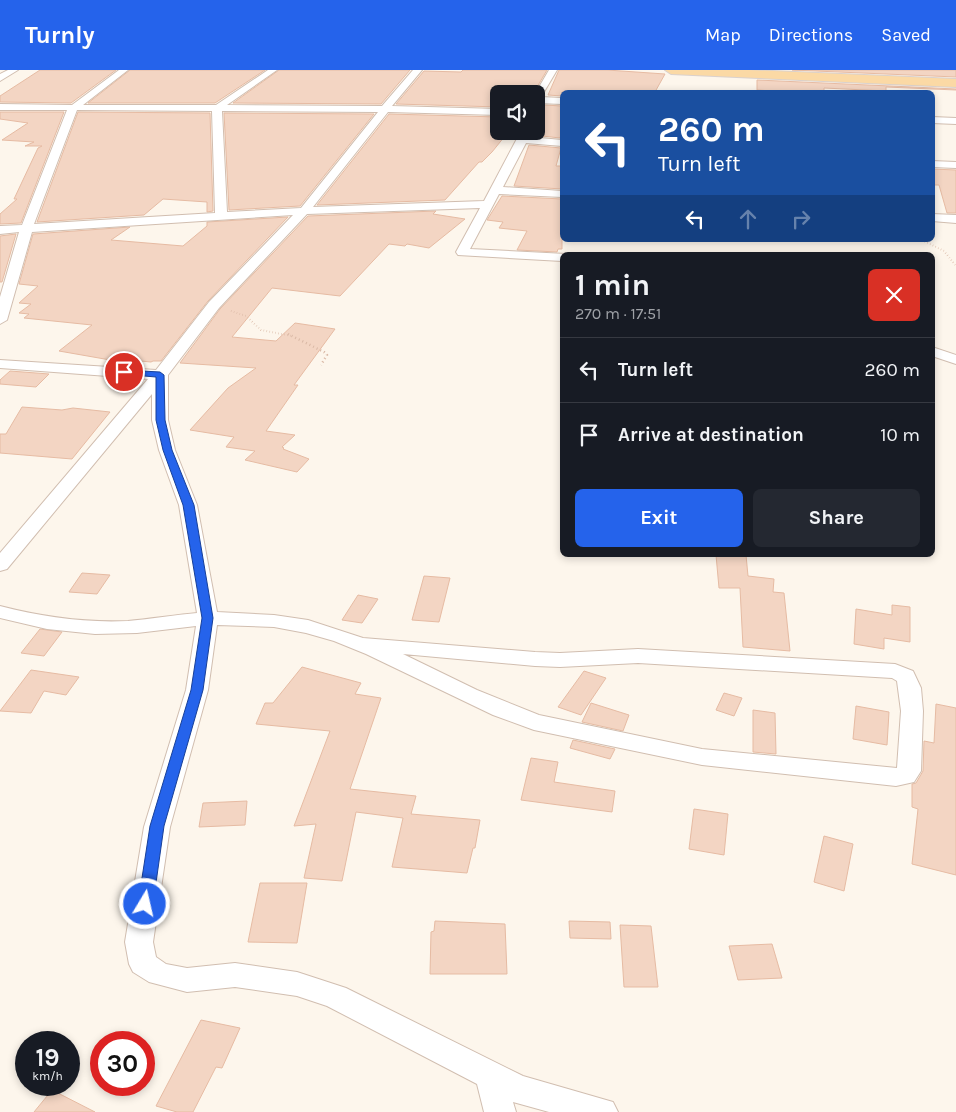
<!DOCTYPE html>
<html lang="en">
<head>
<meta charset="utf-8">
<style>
	:root { --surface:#171b24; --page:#242831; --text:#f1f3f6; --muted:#9ea1a6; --line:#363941; --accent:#2563eb }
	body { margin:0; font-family:Karla,sans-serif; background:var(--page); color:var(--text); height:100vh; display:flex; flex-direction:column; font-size:19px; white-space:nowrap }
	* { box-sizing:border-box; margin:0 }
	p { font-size:16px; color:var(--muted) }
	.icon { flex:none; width:28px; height:28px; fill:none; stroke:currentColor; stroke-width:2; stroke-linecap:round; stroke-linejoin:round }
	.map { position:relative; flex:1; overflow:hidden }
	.side { position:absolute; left:560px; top:182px; width:375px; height:305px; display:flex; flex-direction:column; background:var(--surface); border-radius:8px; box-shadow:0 2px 8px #0003 }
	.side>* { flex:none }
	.top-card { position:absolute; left:560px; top:20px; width:375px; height:152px; border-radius:8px; box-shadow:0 2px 8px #0003; background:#1a4fa0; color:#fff; overflow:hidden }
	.tools { position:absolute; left:490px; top:15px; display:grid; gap:10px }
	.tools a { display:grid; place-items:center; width:55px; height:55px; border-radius:8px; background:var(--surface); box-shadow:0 2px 8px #0003; font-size:25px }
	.speed { position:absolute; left:15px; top:961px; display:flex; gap:10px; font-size:25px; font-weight:700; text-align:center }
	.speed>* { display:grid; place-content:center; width:65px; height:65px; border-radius:50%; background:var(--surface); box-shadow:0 2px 8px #0003; line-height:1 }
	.speed small { font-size:12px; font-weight:400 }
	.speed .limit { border:8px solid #d22; background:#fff; color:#111 }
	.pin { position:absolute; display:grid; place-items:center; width:42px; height:42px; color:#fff; margin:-21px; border:2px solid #fff; border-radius:50%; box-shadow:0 1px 5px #0007 }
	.me { position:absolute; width:55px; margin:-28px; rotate:9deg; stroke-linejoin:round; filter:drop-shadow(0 0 4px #0008) }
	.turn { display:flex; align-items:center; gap:18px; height:105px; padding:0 15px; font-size:22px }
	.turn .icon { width:65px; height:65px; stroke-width:2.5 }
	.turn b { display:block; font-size:35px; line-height:42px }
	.lanes { display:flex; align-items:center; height:48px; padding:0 15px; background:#0003; justify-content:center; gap:25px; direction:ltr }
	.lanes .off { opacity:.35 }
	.round { display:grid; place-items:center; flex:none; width:52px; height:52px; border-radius:8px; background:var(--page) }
	.overview { display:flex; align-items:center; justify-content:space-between; height:85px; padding:0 15px }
	h1 { font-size:30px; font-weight:700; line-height:38px }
	.cta { display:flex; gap:10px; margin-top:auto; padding:10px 15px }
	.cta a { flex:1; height:58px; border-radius:8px; background:var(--accent); color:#fff; font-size:20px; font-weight:700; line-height:58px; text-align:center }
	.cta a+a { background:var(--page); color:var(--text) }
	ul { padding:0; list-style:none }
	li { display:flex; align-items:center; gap:15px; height:65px; padding:0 15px; border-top:1px solid var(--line) }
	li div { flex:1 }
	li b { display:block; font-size:19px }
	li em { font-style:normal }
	header { display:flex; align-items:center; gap:30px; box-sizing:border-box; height:70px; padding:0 25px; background:var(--accent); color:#fff }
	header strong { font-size:24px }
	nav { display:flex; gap:28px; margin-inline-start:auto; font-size:18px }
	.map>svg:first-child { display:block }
	.building { fill:#f3d5c3; stroke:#e6bba3 }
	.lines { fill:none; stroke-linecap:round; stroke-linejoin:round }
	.street-casing { stroke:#d1beb0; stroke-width:2 }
	.primary-casing { stroke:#dad1cd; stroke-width:2 }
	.path-far1 { stroke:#d9b8a5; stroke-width:2; stroke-dasharray:0.5 2.5; stroke-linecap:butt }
	.path { stroke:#d9b8a5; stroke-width:2.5; stroke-dasharray:1 3; stroke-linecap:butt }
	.street { fill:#fff; fill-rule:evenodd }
	.primary { fill:#fbd9a5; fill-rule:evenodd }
	.route { fill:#2563eb; stroke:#184099 }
</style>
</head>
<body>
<header>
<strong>Turnly</strong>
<nav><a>Map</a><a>Directions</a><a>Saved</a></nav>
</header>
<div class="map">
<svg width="956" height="1042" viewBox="0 0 956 1042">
	<rect width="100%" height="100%" fill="#fdf6ec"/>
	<path class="building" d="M40,0H116L71,33L0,32V26Z
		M130,0H265L215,33H88Z
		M279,0H410L381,34L233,33Z
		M463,0H547L533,24H499V37L396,34L424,1L461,2Z
		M559,0H607L665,4L655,22H562V26L548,25Z
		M792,0H956V7Z
		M757,10L956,19V20L886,17V21L824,18V22H789L757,20Z
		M544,35L562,36V61L560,68L533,65L534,61H536V56Z
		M0,42H64L21,153L0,154V144L17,129H14L38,78L42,76H25L34,72L2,70L28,53L0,49Z
		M78,42L210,43L213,141L207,142V132L163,129L144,145L37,152Z
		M224,43L374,44L300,136L229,140Z
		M389,44L499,47V61H509L492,82L482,92H479L445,130L317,135Z
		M529,75L561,78L556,96H562V119L514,116Z
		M932,99L956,100V143H947L939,115H932Z
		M502,126L562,129V179H558L557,182L517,180L527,161L499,158L503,152L487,150Z
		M436,141L433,144L465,149L429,178L407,174L405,176L389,174L340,226L272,218L232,267L276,271L295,253L335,259L294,315H298L266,361L295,365L282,377L284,378L283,379L309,389L297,402L245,390L255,381L226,377L234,367L190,360L228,318L256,298L180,293L220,239L308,146Z
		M288,147L208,231L161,291H153L151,292L119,289L116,291L59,281L92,255L24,248L29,244L19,243L31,234L19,233L38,216L19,214L33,164L130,157L111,170L183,176L207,156V152Z
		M16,164L2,212H0V166Z
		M10,301L49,304L36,317L0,314V310Z
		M22,337L62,340L73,338L110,342L72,389L0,383V364H6Z
		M716,485H746L748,506L774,509L773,522L784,523L790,581L743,577L740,518H719Z
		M82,503L110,505L97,524L69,522Z
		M424,506L450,508L439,552L412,550Z
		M358,525L378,529L362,553L342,550Z
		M892,535L910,537V572L884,568V579L854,574L856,539L892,545Z
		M40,559L62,562L44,586L21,583Z
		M302,597L361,613L355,624L381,628L350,719L416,726L411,744L480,750L475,778H473L467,803L392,797L403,748L356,742L342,811L304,808L316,754L294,756L330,661L256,654L265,633H273Z
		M31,600L79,607L66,625L44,621L31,643L0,641Z
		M584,601L606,608L581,645L558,637Z
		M724,623L742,628L734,646L716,640Z
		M591,633L629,645L623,661L582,652Z
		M936,634L956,638V805L912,794L918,739L912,737V714L916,713L923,701L924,671L934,673Z
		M856,636L889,642L887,675L853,669Z
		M753,640L775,643L776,684L753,682Z
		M573,670L615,679L610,689L570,678Z
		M531,688L558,692L554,712L615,721L612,742L521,730Z
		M247,731L245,755L199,757L203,733Z
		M694,739L728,744L724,785L689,779Z
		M824,766L853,774L844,821L814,812Z
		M260,813H307L297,873L248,872Z
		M435,851L505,854L507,904H430L431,862L434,861Z
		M569,851L610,852L611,869L570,868Z
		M620,855L651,856L658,917H624Z
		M772,874L782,908L738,910L729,876Z
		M201,950L240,958L222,998L216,997L193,1042H177L156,1036Z
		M52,1020L95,1042H34Z"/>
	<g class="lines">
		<defs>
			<path id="street" d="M8,0H18L0,11V4Z
				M119,0H128L83,35H216L268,0H277L227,35L382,36L413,0H422L392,36L499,39V45L388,42L313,137L484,131L521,61H531L529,67L562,70V76L526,73L503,117L562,121V127L499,124L470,179L566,184L562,185V191L458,185L456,182L480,138L307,144L219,238L168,305V350L175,380L197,435L217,542L274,545L308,550L363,568L535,582L560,583L638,579L895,594L913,601L921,618L923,641L921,701L914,712L896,716L702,695L534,660L493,645L366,584L334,571L306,563L274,557L217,555L208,620L170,757L153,872L156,887L166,894L187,898L235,893L297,902L346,918L523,1006L613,1032L618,1042H549L513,1032L516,1042H484L477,1014L327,936L297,926L235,917L187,922L149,912L133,902L129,894L125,872L144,757L186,620L196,556L137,563L95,564L47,559L0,548V536C43,547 84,553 128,551C151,549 174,545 197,543L179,435L159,380L152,350V324L7,499L0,501V483L148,309L0,298V290L156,300L209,232L293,145L32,162L7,250L0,254V227L19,162L0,164V156L22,155L67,40H0V34L72,35ZM77,40L212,41L215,143L34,154ZM222,41L378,42L301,138L227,142ZM403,584L535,596L560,597L638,593L892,608L897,611L901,641L897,698L702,679L539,645L477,620Z
				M549,0H557L541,27L562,28V34L536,33V24H535Z
				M932,47L956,48V54L932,53Z
				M932,91L956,92V98L932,97Z
				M932,144L956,145V153L932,151Z
				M932,277L956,285V294L932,286Z"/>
			<path id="primary" d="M665,0H749L956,9V17L671,4Z"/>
		</defs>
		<use href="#street" class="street-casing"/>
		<use href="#primary" class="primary-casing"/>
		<path class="path-far1" d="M922,170L944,181L956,196
			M231,241L246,246L261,260L292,266"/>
		<path class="path" d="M288,264L324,282L327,285L321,295"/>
		<use href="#street" class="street"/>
		<use href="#primary" class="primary"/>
	</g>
	<path class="route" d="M124,300L160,302L164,305L165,350L172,380L194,435L213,548L203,620L164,756L153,834L151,838L145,840L140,838L138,834L150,756L191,620L202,548L183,435L163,380L156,350V307L121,304V301Z"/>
</svg>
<div class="tools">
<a><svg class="icon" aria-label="sound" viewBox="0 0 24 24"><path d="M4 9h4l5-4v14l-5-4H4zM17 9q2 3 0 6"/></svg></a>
</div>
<div class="speed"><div>19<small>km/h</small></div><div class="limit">30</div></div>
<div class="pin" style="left:124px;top:302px;background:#d93025"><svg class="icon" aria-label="arrive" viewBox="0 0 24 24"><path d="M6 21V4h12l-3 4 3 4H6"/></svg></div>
<svg class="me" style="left:145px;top:834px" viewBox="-20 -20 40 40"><circle r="17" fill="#2563eb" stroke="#fff" stroke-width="3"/><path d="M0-11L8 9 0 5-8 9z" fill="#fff"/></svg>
<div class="top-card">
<div class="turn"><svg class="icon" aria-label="left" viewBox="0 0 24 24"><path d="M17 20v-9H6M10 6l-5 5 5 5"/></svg><div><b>260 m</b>Turn left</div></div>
<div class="lanes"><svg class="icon" aria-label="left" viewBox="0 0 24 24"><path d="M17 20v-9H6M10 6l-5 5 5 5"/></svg><svg class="icon off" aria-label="ahead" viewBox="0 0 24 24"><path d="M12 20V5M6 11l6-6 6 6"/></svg><svg class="icon off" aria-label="right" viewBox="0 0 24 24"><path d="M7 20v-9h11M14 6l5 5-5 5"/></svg></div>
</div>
<section class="side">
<div class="overview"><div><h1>1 min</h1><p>270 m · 17:51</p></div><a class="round" style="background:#d93025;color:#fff"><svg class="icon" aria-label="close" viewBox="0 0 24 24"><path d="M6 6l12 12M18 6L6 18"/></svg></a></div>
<ul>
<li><svg class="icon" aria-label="left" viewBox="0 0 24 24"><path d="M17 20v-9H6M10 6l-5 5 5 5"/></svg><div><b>Turn left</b></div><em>260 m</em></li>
<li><svg class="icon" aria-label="arrive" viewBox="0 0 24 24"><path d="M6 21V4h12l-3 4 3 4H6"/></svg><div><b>Arrive at destination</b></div><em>10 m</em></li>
</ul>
<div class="cta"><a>Exit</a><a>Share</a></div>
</section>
</div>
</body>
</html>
